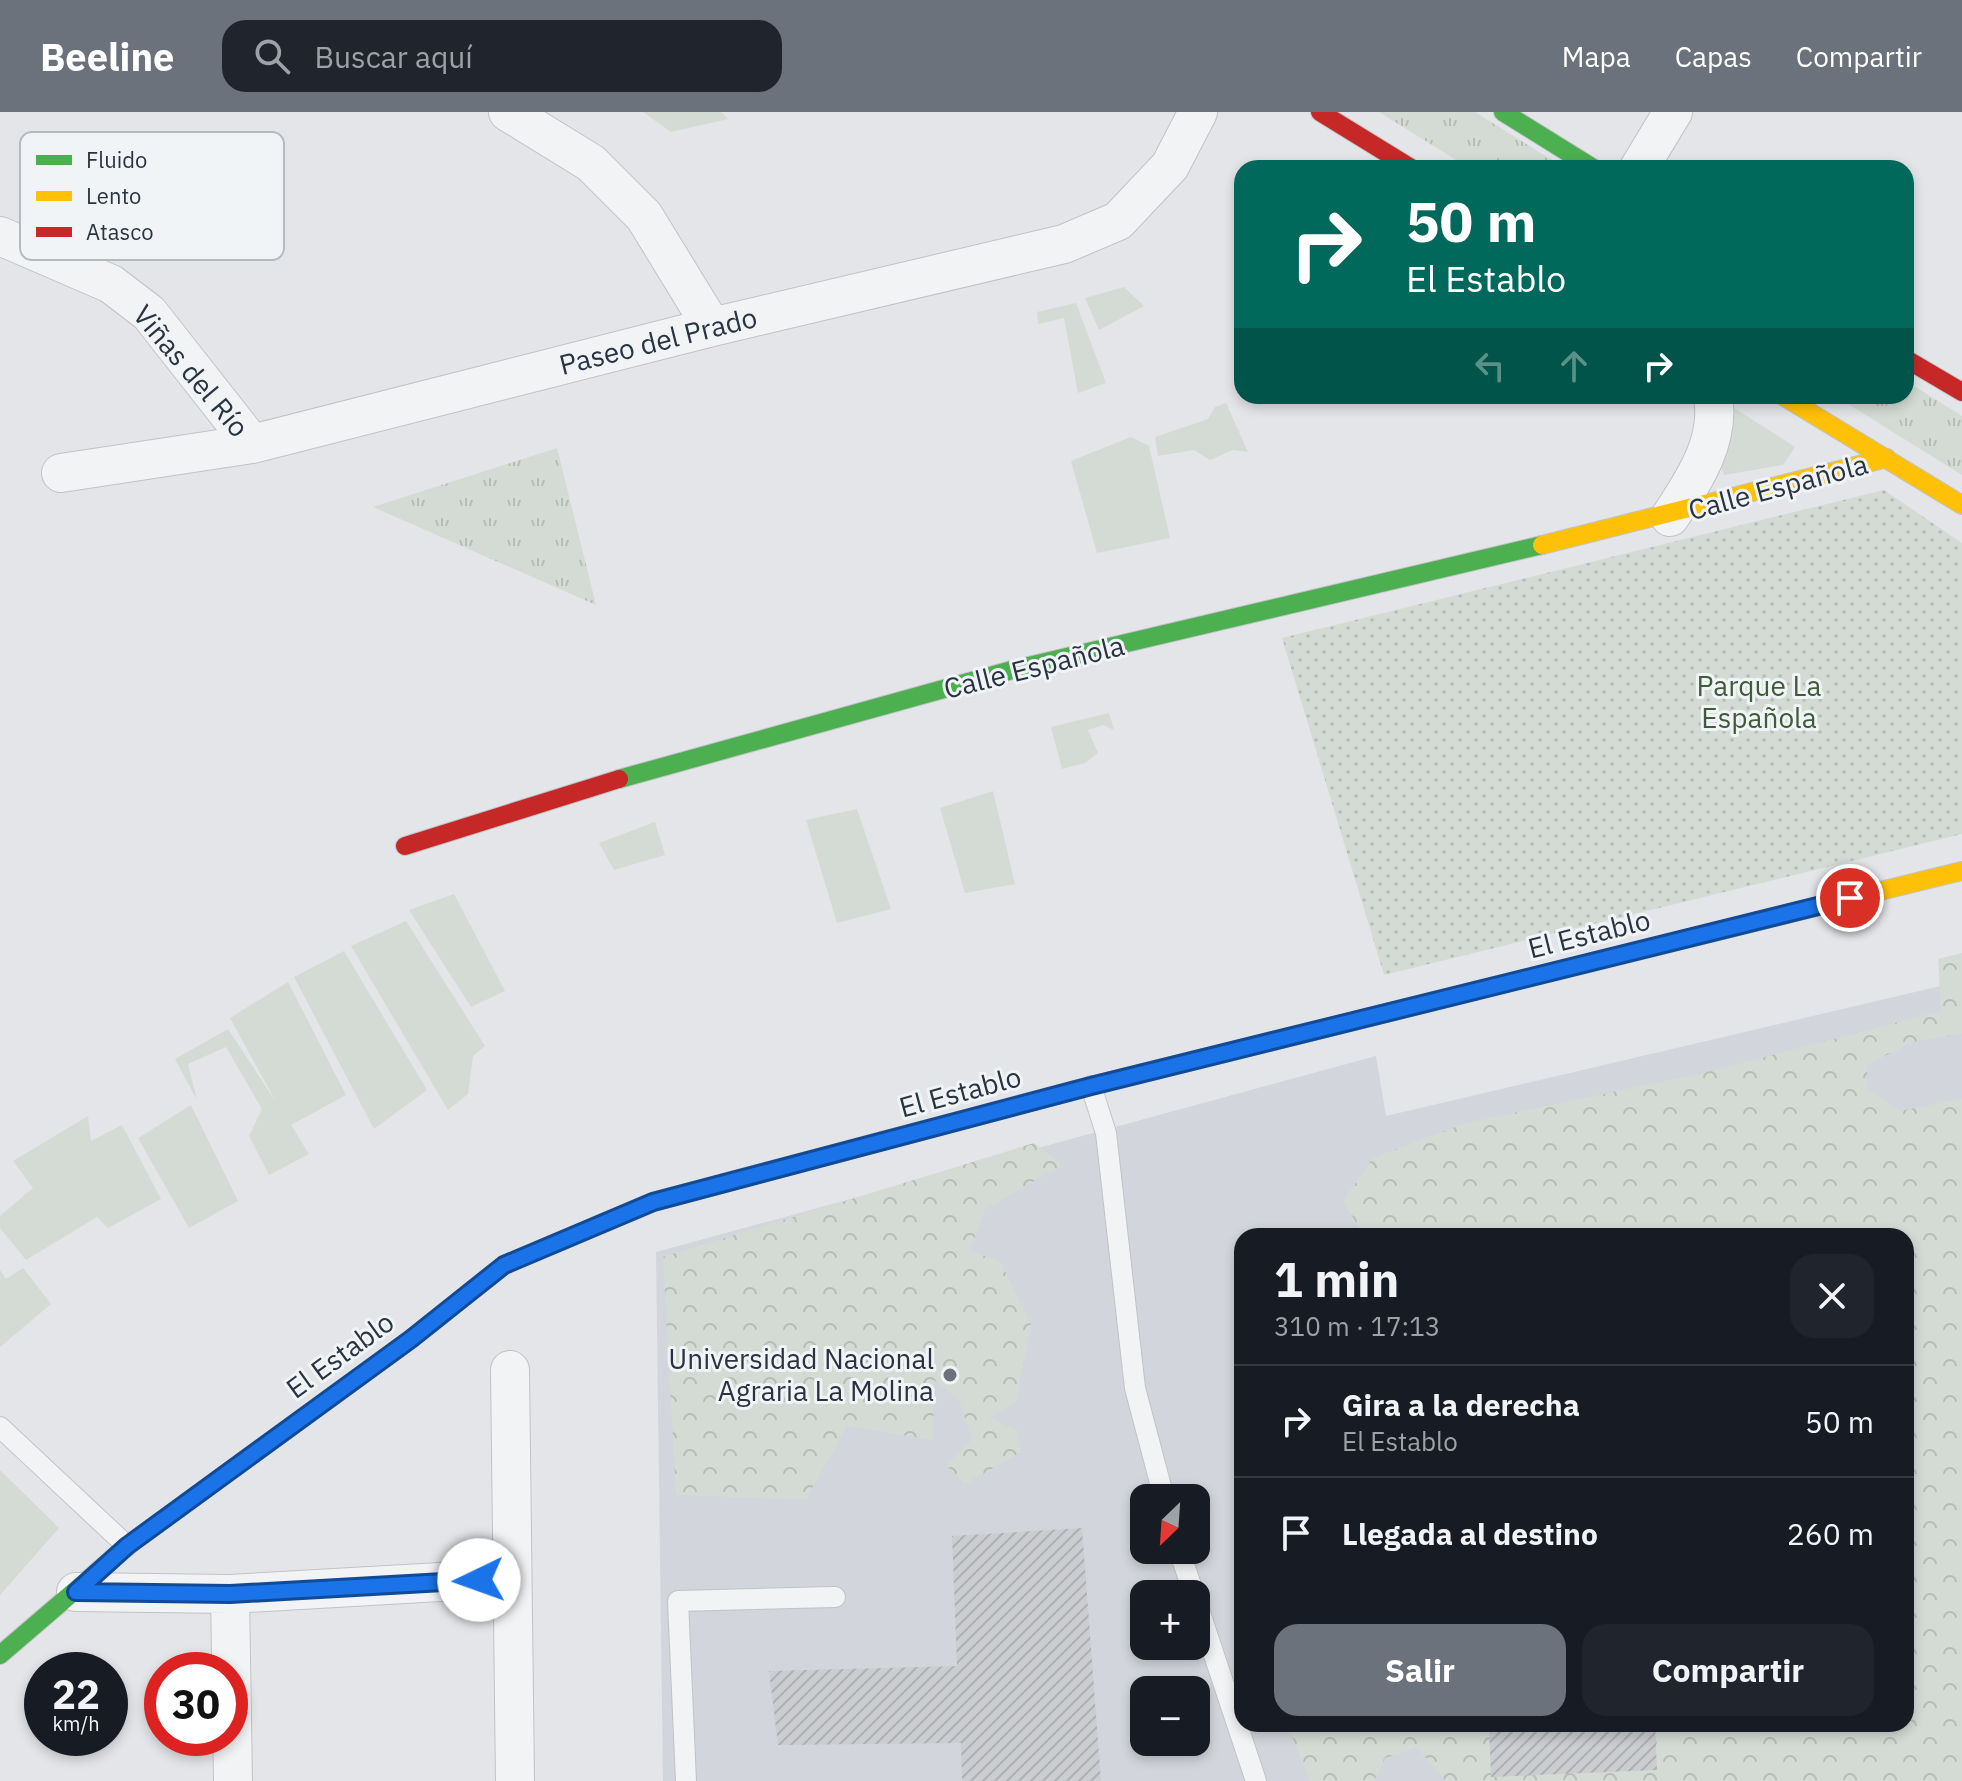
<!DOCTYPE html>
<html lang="es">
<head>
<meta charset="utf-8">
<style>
	:root { --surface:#171b24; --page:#20242c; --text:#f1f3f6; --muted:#9ea1a6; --line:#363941; --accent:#6b727b }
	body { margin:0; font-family:"IBM Plex Sans",sans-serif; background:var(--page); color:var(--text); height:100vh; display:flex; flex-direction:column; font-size:30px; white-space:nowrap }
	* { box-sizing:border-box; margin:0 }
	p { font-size:26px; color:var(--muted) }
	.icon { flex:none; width:44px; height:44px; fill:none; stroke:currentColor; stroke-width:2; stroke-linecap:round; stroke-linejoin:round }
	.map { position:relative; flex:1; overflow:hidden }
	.drawer { position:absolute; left:1234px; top:1116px; width:680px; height:504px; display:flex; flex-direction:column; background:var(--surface); border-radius:24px; box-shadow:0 4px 12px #0003 }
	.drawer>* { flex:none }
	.banner { position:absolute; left:1234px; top:48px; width:680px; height:244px; border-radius:24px; box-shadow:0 4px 12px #0003; background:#00695c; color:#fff; overflow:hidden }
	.needle { width:52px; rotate:205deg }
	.controls { position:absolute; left:1130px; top:1372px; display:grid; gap:16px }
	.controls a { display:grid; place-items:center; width:80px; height:80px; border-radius:16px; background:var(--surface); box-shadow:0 4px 12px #0003; font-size:40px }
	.speed { position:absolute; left:24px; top:1540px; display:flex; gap:16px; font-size:40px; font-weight:700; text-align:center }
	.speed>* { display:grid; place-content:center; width:104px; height:104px; border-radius:50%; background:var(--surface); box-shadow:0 4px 12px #0003; line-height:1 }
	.speed small { font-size:20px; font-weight:400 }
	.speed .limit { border:12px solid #d22; background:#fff; color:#111 }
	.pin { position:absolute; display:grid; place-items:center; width:68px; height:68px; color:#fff; margin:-34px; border:4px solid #fff; border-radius:50%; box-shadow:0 2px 8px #0007 }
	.me { position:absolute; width:88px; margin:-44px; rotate:267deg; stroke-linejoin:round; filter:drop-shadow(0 0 6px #0008) }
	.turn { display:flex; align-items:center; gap:28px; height:168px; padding:0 40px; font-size:36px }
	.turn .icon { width:104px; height:104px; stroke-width:2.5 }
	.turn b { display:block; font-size:56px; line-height:68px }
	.lanes { display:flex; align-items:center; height:76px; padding:0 40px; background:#0003; justify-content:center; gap:40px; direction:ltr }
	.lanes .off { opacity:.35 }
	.round { display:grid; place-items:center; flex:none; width:84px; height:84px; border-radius:24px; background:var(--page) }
	.head { display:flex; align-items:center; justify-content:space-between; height:136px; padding:0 40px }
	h1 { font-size:48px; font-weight:800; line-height:60px }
	.primary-button { display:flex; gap:16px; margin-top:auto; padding:16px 40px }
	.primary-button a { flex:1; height:92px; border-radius:24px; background:var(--accent); color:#fff; font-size:32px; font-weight:800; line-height:92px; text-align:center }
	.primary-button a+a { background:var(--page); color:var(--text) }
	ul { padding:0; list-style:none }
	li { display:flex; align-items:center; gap:24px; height:112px; padding:0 40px; border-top:2px solid var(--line) }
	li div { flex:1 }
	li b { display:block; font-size:30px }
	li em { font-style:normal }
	header { display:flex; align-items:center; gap:48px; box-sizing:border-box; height:112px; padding:0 40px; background:var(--accent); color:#fff }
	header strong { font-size:38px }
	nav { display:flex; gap:44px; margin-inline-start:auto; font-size:28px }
	.search { width:560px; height:72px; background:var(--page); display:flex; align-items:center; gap:20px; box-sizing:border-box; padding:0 28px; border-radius:24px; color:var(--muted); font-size:30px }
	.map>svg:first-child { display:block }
	.built { fill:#d2d5db; fill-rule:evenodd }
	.grass { fill:url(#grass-tufts) }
	.forest { fill:url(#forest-crowns) }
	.park { fill:url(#park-dots) }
	.garden { fill:#d4dbd4 }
	.building { fill:url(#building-hatch) }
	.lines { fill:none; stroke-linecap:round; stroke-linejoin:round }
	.lane-casing { stroke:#c1c3c6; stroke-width:22 }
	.street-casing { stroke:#c1c3c6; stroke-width:40 }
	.fast-casing { stroke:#c1c3c6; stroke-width:20 }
	.slow-casing { stroke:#c1c3c6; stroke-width:20 }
	.jam-casing { stroke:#c1c3c6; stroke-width:20 }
	.lane { stroke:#f2f3f5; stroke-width:20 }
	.street { stroke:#f2f3f5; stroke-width:38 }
	.fast { stroke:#4caf50; stroke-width:18 }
	.slow { stroke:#ffc107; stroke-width:18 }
	.jam { stroke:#c62828; stroke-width:18 }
	.route-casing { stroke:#114b97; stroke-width:20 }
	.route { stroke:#1a73e8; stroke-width:14 }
	.poi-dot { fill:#6b727b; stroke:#f1f4f7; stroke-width:3 }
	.labels { text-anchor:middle; stroke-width:6; stroke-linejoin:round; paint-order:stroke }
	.street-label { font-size:28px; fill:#2a3441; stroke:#f1f4f7 }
	.park-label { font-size:28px; fill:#415c38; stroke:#f1f4f7 }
	.poi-label { font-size:28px; fill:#2a3441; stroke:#f1f4f7; text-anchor:end }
	.key { fill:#f1f4f7; stroke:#b5bac0; stroke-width:2 }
	.key-label { font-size:22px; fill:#2a3441 }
</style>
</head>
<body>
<header>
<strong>Beeline</strong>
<div class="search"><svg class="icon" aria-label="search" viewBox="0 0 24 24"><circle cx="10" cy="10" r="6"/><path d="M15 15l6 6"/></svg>Buscar aquí</div>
<nav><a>Mapa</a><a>Capas</a><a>Compartir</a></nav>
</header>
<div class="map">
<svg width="1962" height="1669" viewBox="0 0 1962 1669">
	<defs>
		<pattern id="grass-tufts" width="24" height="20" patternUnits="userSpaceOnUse" patternTransform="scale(2)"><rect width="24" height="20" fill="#d4dbd4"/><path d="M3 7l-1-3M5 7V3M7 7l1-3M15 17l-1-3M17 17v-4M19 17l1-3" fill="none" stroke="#b6bdb7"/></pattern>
		<pattern id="forest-crowns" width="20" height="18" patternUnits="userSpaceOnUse" patternTransform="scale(2)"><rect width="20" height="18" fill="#d4dbd4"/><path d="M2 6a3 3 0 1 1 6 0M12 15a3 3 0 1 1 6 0" fill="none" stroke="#b6bdb7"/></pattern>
		<pattern id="park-dots" width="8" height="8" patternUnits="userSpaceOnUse" patternTransform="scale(2)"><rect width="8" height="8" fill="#d4dbd4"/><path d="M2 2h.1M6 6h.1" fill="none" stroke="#b6bdb7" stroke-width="1.8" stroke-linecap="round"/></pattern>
		<pattern id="building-hatch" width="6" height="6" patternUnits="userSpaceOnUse" patternTransform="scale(2)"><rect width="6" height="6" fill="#cbcdd0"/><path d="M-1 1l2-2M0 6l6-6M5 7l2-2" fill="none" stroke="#aeb1b4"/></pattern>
	</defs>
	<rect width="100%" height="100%" fill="#e3e5e8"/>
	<path class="built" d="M1962,869V1669H663L656,1140L1376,944L1386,1004ZM1242,1124H1906V1612H1242ZM1144,1386H1196V1438H1144ZM1144,1482H1196V1534H1144ZM1144,1578H1196V1630H1144Z"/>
	<path class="grass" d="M1379,0H1475L1565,56H1469Z
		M1906,269L1962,304V363L1835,284H1906Z
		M557,336L596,493L373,395Z"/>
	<path class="forest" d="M1962,841V921L1913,930L1868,952L1866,976L1900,999L1962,987V1669H1446L1417,1635L1385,1646L1374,1669H1310L1287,1612H1906V1124H1364L1343,1089L1373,1046L1466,1011L1707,960L1941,899L1938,847Z
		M1034,1031L1062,1053L985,1097L970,1139L1000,1149L1031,1213L1016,1289L989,1306L1017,1318L1021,1340L965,1372L946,1353L972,1327L959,1288L934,1268L933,1328L847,1314L806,1387L676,1383L663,1145Z"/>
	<path class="park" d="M1884,378L1962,431V722L1384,863L1282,526Z"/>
	<path class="garden" d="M643,0H721L728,7L671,20Z
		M1124,175L1144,194L1099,218L1085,186Z
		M1076,191L1106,271L1078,281L1064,206L1038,212L1037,200Z
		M1226,291L1248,340L1233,338L1210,348L1194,338L1158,344L1155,325L1208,307L1215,295Z
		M1728,292L1795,335L1783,353L1724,363L1720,352Z
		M1131,325L1149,334L1170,426L1097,441L1071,349Z
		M1109,601L1114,618L1103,613L1088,618L1098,641L1085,651L1062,657L1051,615Z
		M993,679L1015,772L965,781L940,696Z
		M857,697L891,797L837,811L806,708Z
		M655,710L665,743L614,758L599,731Z
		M454,782L505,879L471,895L409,798Z
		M406,809L485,934L473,944L468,982L448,998L351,834Z
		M344,839L427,978L374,1017L294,865Z
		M288,870L346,983L291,1013L309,1042L269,1063L249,1024L262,997L226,935L188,952L197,988L175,947L228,917L276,990L230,906Z
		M191,993L238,1089L189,1116L138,1026Z
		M88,1004L91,1029L122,1013L161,1087L108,1116L97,1105L26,1148L0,1116V1104L33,1076L13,1049Z
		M23,1156L51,1192L0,1235V1158L6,1167Z
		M0,1358L59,1416L0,1483Z"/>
	<path class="building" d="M1082,1416L1101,1669H962L961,1631L778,1633L769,1559L957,1554L952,1424Z
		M1489,1612H1655L1657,1658L1491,1665Z"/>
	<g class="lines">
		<defs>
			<path id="lane" d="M1091,974L1106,1021L1135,1276L1164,1386
				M0,1315L127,1434
				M1179,1438L1194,1482
				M1196,1489L1256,1669
				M686,1669L678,1489L835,1485"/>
			<path id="street" d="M508,0L591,51L644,104L712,215
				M1639,56L1673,0
				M0,124L111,172L149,201L252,332
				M61,361L252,332L712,215L1064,132L1118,109L1170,54L1198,0
				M1670,405C1693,370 1721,329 1713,284
				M510,1258L515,1669
				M76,1480L230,1482L511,1466
				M230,1482L233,1669"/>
			<path id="fast" d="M1503,0L1593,56
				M619,667L1012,558L1542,433
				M1075,978L1803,798
				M0,1543L127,1434L411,1227L504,1153L653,1090L735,1068"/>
			<path id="slow" d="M1783,284L1962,393
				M1542,433L1887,346
				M1803,798L1962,759
				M735,1068L1075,978"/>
			<path id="jam" d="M1320,0L1411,56
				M1906,247L1962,280
				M405,734L619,667"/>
		</defs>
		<use href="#lane" class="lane-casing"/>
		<use href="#street" class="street-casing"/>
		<use href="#fast" class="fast-casing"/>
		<use href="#slow" class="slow-casing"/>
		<use href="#jam" class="jam-casing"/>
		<use href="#lane" class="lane"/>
		<use href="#street" class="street"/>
		<use href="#fast" class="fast"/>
		<use href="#slow" class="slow"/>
		<use href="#jam" class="jam"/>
	</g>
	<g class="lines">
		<defs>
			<path id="route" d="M479,1468L230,1482L76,1480L127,1434L411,1227L504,1153L653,1090L1091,974L1850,786"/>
		</defs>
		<use href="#route" class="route-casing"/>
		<use href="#route" class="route"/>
	</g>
	<circle class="poi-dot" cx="950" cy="1263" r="8"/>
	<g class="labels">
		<g class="street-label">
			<text transform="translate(658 229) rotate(-14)" y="10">Paseo del Prado</text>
			<text transform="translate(191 259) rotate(50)" y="10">Viñas del Río</text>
			<text transform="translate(1778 375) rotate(-15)" y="10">Calle Española</text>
			<text transform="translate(1034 555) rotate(-14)" y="10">Calle Española</text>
			<text transform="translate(1589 822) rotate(-14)" y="10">El Establo</text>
			<text transform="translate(960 980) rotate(-15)" y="10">El Establo</text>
			<text transform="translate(340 1243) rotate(-36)" y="10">El Establo</text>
		</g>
		<g class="park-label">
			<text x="1759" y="584">Parque La<tspan x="1759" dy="32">Española</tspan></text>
		</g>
		<g class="poi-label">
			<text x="934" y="1257">Universidad Nacional<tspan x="934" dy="32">Agraria La Molina</tspan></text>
		</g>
	</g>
	<rect x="20" y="20" width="264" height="128" rx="12" class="key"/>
	<rect x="36" y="43" width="36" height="10" fill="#4caf50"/>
	<rect x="36" y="79" width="36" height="10" fill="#ffc107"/>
	<rect x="36" y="115" width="36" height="10" fill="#c62828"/>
	<g class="key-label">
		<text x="86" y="56">Fluido</text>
		<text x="86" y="92">Lento</text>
		<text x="86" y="128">Atasco</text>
	</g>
</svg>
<div class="controls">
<a><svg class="needle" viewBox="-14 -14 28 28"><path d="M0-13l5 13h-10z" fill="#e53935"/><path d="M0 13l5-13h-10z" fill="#9ea1a6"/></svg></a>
<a>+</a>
<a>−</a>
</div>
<div class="speed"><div>22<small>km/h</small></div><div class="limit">30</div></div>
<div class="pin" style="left:1850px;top:786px;background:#d93025"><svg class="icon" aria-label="arrive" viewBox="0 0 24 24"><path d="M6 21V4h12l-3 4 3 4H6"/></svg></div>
<svg class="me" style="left:479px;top:1468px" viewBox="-20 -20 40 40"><circle r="19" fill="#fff"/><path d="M0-13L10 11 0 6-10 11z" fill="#1a73e8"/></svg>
<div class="banner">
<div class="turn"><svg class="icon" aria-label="right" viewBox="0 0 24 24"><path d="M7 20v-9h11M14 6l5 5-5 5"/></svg><div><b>50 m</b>El Establo</div></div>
<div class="lanes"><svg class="icon off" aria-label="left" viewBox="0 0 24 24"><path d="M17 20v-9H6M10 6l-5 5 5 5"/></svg><svg class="icon off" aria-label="ahead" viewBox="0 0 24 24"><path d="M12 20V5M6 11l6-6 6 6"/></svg><svg class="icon" aria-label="right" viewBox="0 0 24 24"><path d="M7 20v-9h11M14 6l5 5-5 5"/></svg></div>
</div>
<section class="drawer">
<div class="head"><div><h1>1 min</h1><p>310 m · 17:13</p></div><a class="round"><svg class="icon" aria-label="close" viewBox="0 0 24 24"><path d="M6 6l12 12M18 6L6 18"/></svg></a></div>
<ul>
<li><svg class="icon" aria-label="right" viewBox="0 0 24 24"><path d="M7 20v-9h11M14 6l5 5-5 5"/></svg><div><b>Gira a la derecha</b><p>El Establo</p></div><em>50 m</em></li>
<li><svg class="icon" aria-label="arrive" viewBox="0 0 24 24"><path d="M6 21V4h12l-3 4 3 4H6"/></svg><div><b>Llegada al destino</b></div><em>260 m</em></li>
</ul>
<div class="primary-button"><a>Salir</a><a>Compartir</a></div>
</section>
</div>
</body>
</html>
